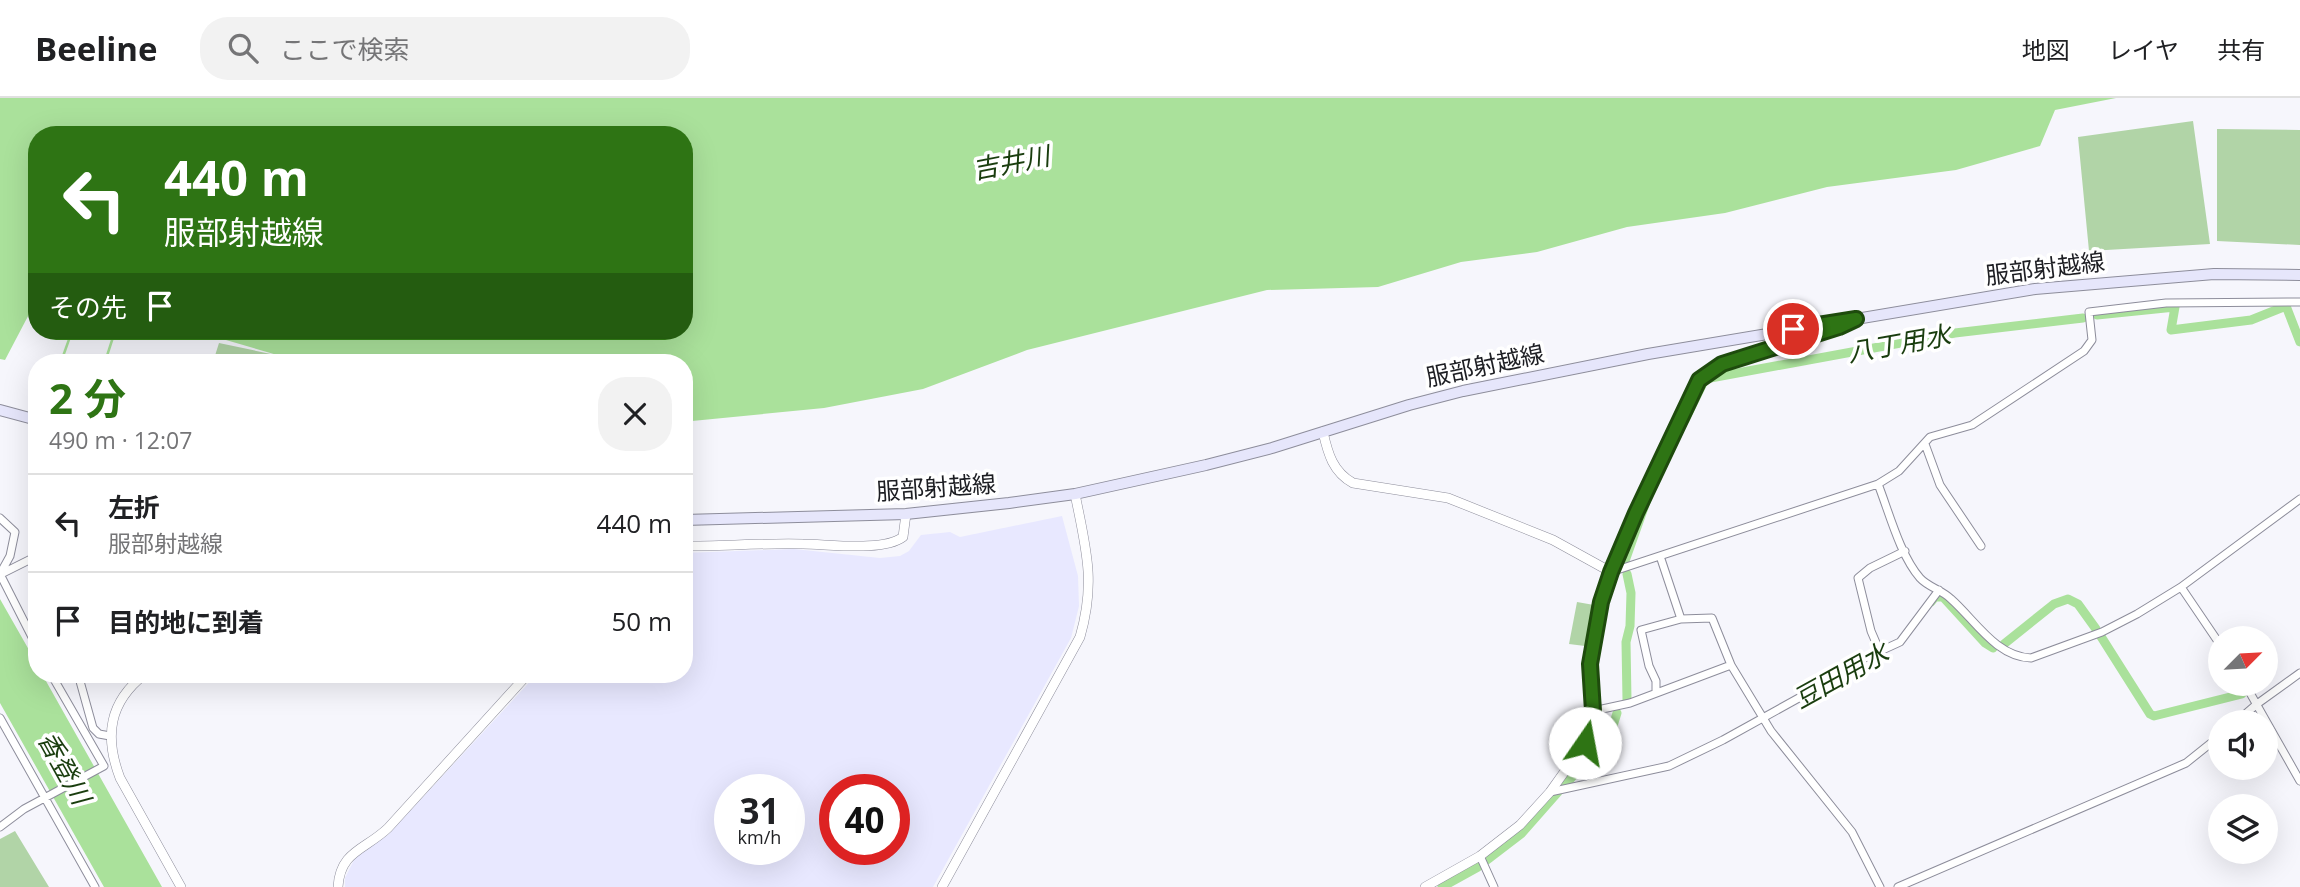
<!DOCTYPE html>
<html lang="ja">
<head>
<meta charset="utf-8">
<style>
	:root { --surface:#fff; --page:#f2f2f2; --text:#202124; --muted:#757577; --line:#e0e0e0; --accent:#2e7414 }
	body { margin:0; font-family:"Open Sans","Noto Sans JP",sans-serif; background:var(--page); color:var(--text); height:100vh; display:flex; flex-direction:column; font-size:26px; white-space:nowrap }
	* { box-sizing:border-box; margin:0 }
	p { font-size:23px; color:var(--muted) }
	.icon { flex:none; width:38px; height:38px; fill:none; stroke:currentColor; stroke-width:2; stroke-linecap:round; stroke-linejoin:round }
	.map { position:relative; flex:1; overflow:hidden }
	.details { position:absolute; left:28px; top:256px; width:665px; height:329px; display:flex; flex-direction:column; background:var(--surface); border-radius:28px; box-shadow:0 7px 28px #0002 }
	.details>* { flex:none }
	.guide { position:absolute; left:28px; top:28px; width:665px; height:214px; border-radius:28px; box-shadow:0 7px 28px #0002; background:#2e7414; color:#fff; overflow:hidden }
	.needle { width:46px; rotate:66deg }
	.tools { position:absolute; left:2208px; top:528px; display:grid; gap:14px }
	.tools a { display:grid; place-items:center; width:70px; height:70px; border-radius:50%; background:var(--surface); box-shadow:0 7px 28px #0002; font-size:35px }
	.speed { position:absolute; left:714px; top:676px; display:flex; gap:14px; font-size:35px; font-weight:700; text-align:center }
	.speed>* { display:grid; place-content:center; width:91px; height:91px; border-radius:50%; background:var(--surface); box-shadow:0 7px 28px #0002; line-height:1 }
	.speed small { font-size:18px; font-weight:400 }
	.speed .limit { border:10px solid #d22; background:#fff; color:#111 }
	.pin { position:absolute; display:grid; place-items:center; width:60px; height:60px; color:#fff; margin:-30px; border:4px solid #fff; border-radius:50%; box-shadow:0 2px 7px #0007 }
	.me { position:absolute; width:77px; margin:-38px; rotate:12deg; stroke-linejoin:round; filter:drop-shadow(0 0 5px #0008) }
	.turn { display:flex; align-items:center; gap:24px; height:147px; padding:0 21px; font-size:32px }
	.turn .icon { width:91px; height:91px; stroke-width:2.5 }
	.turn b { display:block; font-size:49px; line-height:60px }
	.then { display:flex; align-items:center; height:66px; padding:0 21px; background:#0003; gap:14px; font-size:26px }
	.round { display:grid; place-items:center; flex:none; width:74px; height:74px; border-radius:28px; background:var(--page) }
	.summary { display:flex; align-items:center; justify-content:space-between; height:119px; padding:0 21px }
	h1 { font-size:42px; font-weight:700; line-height:52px; color:var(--accent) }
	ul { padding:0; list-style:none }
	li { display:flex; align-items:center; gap:21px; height:98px; padding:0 21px; border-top:2px solid var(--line) }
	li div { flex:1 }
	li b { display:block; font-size:26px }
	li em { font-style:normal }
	header { display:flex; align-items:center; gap:42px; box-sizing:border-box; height:98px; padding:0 35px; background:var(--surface); border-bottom:2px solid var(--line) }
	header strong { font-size:33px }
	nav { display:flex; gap:38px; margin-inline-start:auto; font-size:24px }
	.search { width:490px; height:63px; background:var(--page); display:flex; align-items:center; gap:18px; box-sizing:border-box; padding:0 24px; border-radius:28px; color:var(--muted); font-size:26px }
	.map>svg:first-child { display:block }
	.built { fill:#e8e8ff; fill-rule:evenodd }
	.green { fill:#b1d4a7 }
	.water { fill:#aae19b }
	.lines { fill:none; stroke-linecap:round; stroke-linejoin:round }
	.stream { stroke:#aae19b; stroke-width:2.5 }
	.canal { stroke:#aae19b; stroke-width:9 }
	.minor-casing { stroke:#8d8d9b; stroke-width:9 }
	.tertiary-casing { stroke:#8d8d9b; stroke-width:10 }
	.secondary-casing { stroke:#8d8d9b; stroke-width:12 }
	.minor { stroke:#fff; stroke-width:7 }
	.tertiary { stroke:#fff; stroke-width:9 }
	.secondary { stroke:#e6e6fb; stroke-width:10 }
	.route-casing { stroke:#1e4b0d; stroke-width:18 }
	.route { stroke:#2e7414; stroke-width:12 }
	.labels { text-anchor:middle; stroke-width:7; stroke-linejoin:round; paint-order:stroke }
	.street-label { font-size:24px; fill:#1d1e23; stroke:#fff }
	.water-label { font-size:26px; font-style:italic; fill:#193d0e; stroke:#fff }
</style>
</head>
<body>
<header>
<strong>Beeline</strong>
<div class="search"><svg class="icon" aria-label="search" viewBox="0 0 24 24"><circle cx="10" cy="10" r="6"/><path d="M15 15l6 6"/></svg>ここで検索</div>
<nav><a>地図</a><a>レイヤ</a><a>共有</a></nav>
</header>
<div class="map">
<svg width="2300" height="789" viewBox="0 0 2300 789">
	<rect width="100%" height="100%" fill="#f6f6fc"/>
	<path class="built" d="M1062,418L1078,478L1079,508L1071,540L933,789H345V780L355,760L388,737L537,576H684V455L794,451L880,460L900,458L909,453L921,437L950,434L960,439ZM730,691H789V751H730ZM835,691H894V751H835Z"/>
	<path class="green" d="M2193,23L2210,146L2089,153L2078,39Z
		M2217,31L2300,32V147L2217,143Z
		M219,245L309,264H213Z
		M1577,504L1594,507L1585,548L1569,546Z
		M15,733L49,789H0V741Z"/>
	<path class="water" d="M0,0H2116L2055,12L2040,48L1956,72L1827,89L1725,115L1627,129L1537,154L1461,164L1378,189L1267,192L1027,252L923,291L824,310L692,323L684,322V264H314L277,257L195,233H684V37H37V201L5,262L0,261Z
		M0,501L37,566V576H42L162,789H104L0,605Z"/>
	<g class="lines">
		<path class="stream" d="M61,264L72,233
			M105,264L115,233"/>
		<path class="canal" d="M2097,217L2175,209L2171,232L2251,222L2286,208L2300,244
			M1685,322L1705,281L1955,235L2083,220
			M1625,463L1647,401
			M1931,504L1935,499H1943L1985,545L1993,550
			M2100,537L2150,616L2154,618L2242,596
			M2004,546L2054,506L2068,501L2078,506L2096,531
			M1627,602L1626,544L1630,528L1631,495L1627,476
			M1565,688L1597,647L1608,644L1617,615
			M1487,762L1521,736L1558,694
			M1442,789L1478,769"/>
		<defs>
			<path id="minor" d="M1925,346L1940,387L1981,448
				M1878,386C1889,414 1900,457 1920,480C1928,489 1942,492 1951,501C1975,522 1996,559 2031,560L2102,534L2137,516L2181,489L2300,401
				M0,420L15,434L10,458L0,476L37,549
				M1660,458L1681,521
				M1611,474L1878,386L1899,373L1930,339L1972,327L2084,253L2092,242L2089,214L2166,205L2300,204
				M1,476L37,458
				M2181,489L2221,548
				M1880,554L1871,533L1858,480L1870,470L1905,453
				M78,576L93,630L99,636L110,638
				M2245,586L2300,683
				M1656,594V583L1649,568L1641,532L1681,521L1712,520L1731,567
				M1593,613L1630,605L1731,567L1771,633L1852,734L1880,789
				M0,620L95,789
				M2235,625L2257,606L2300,575
				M1550,694L1669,668L1723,642L1815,591L1854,565L1900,544L1939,492
				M0,729L24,711L104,668L51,576
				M1480,758L1494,789
				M1898,789L2186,665L2221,637"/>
			<path id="tertiary" d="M1323,334C1328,356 1333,374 1353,385L1448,400L1553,442L1611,474
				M684,448C724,448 763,445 803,446C828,446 883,454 903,439L906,416
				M145,576C109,604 104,638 120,680L181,789
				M338,789C340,753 365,752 388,730L528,576
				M942,789L1080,539C1096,484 1086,451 1075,396
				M1425,789L1480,758L1520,727L1550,694L1585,645L1593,613L1590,566L1601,504L1611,474L1636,415L1699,282L1722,266L1848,225"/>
			<path id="secondary" d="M0,312L37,322
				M684,422L906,416L1009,405L1075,396L1206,367L1272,350L1409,307L1463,293L1648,256L2035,191L2214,176L2300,177"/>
		</defs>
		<use href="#minor" class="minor-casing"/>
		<use href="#tertiary" class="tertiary-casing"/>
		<use href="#secondary" class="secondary-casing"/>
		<use href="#minor" class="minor"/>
		<use href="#tertiary" class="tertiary"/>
		<use href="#secondary" class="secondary"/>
	</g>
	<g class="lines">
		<defs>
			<path id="route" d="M1585,645L1593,613L1590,566L1601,504L1611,474L1636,415L1699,282L1722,266L1839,229L1856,221L1793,231"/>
		</defs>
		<use href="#route" class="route-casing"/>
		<use href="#route" class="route"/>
	</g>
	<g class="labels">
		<g class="street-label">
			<text transform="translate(2045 171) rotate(-7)" y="8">服部射越線</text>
			<text transform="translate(1485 268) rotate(-12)" y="8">服部射越線</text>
			<text transform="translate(936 390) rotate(-4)" y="8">服部射越線</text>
		</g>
		<g class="water-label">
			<text transform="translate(1011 65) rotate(-11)" y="9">吉井川</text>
			<text transform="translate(1899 246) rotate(-10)" y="9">八丁用水</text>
			<text transform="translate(1841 578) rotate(-29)" y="9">豆田用水</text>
			<text transform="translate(64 670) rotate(61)" y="9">香登川</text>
		</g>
	</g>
</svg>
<div class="tools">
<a><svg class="needle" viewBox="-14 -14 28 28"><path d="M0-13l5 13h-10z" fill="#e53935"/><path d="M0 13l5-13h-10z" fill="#757577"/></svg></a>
<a><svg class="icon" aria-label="sound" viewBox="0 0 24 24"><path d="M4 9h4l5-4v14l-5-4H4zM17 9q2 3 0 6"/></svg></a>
<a><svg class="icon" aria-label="layers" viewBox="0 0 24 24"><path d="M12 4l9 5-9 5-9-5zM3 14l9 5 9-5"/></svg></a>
</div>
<div class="speed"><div>31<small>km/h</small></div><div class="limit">40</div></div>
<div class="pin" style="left:1793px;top:231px;background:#d93025"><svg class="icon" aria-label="arrive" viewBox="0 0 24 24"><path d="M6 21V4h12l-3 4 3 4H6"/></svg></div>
<svg class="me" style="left:1585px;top:645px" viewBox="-20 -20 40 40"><circle r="19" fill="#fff"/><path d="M0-13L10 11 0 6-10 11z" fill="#2e7414"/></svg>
<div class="guide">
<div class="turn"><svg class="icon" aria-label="left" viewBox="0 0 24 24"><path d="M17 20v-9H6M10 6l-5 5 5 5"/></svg><div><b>440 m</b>服部射越線</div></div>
<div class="then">その先<svg class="icon" aria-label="arrive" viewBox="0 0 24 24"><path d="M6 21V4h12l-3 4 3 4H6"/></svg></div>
</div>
<section class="details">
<div class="summary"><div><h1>2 分</h1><p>490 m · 12:07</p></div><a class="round"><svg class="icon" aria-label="close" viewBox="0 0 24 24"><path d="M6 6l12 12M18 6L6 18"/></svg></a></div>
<ul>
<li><svg class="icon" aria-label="left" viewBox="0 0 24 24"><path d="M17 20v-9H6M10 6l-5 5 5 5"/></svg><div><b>左折</b><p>服部射越線</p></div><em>440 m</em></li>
<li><svg class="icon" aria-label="arrive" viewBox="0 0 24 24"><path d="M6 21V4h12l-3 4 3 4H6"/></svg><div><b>目的地に到着</b></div><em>50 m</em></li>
</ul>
</section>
</div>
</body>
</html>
